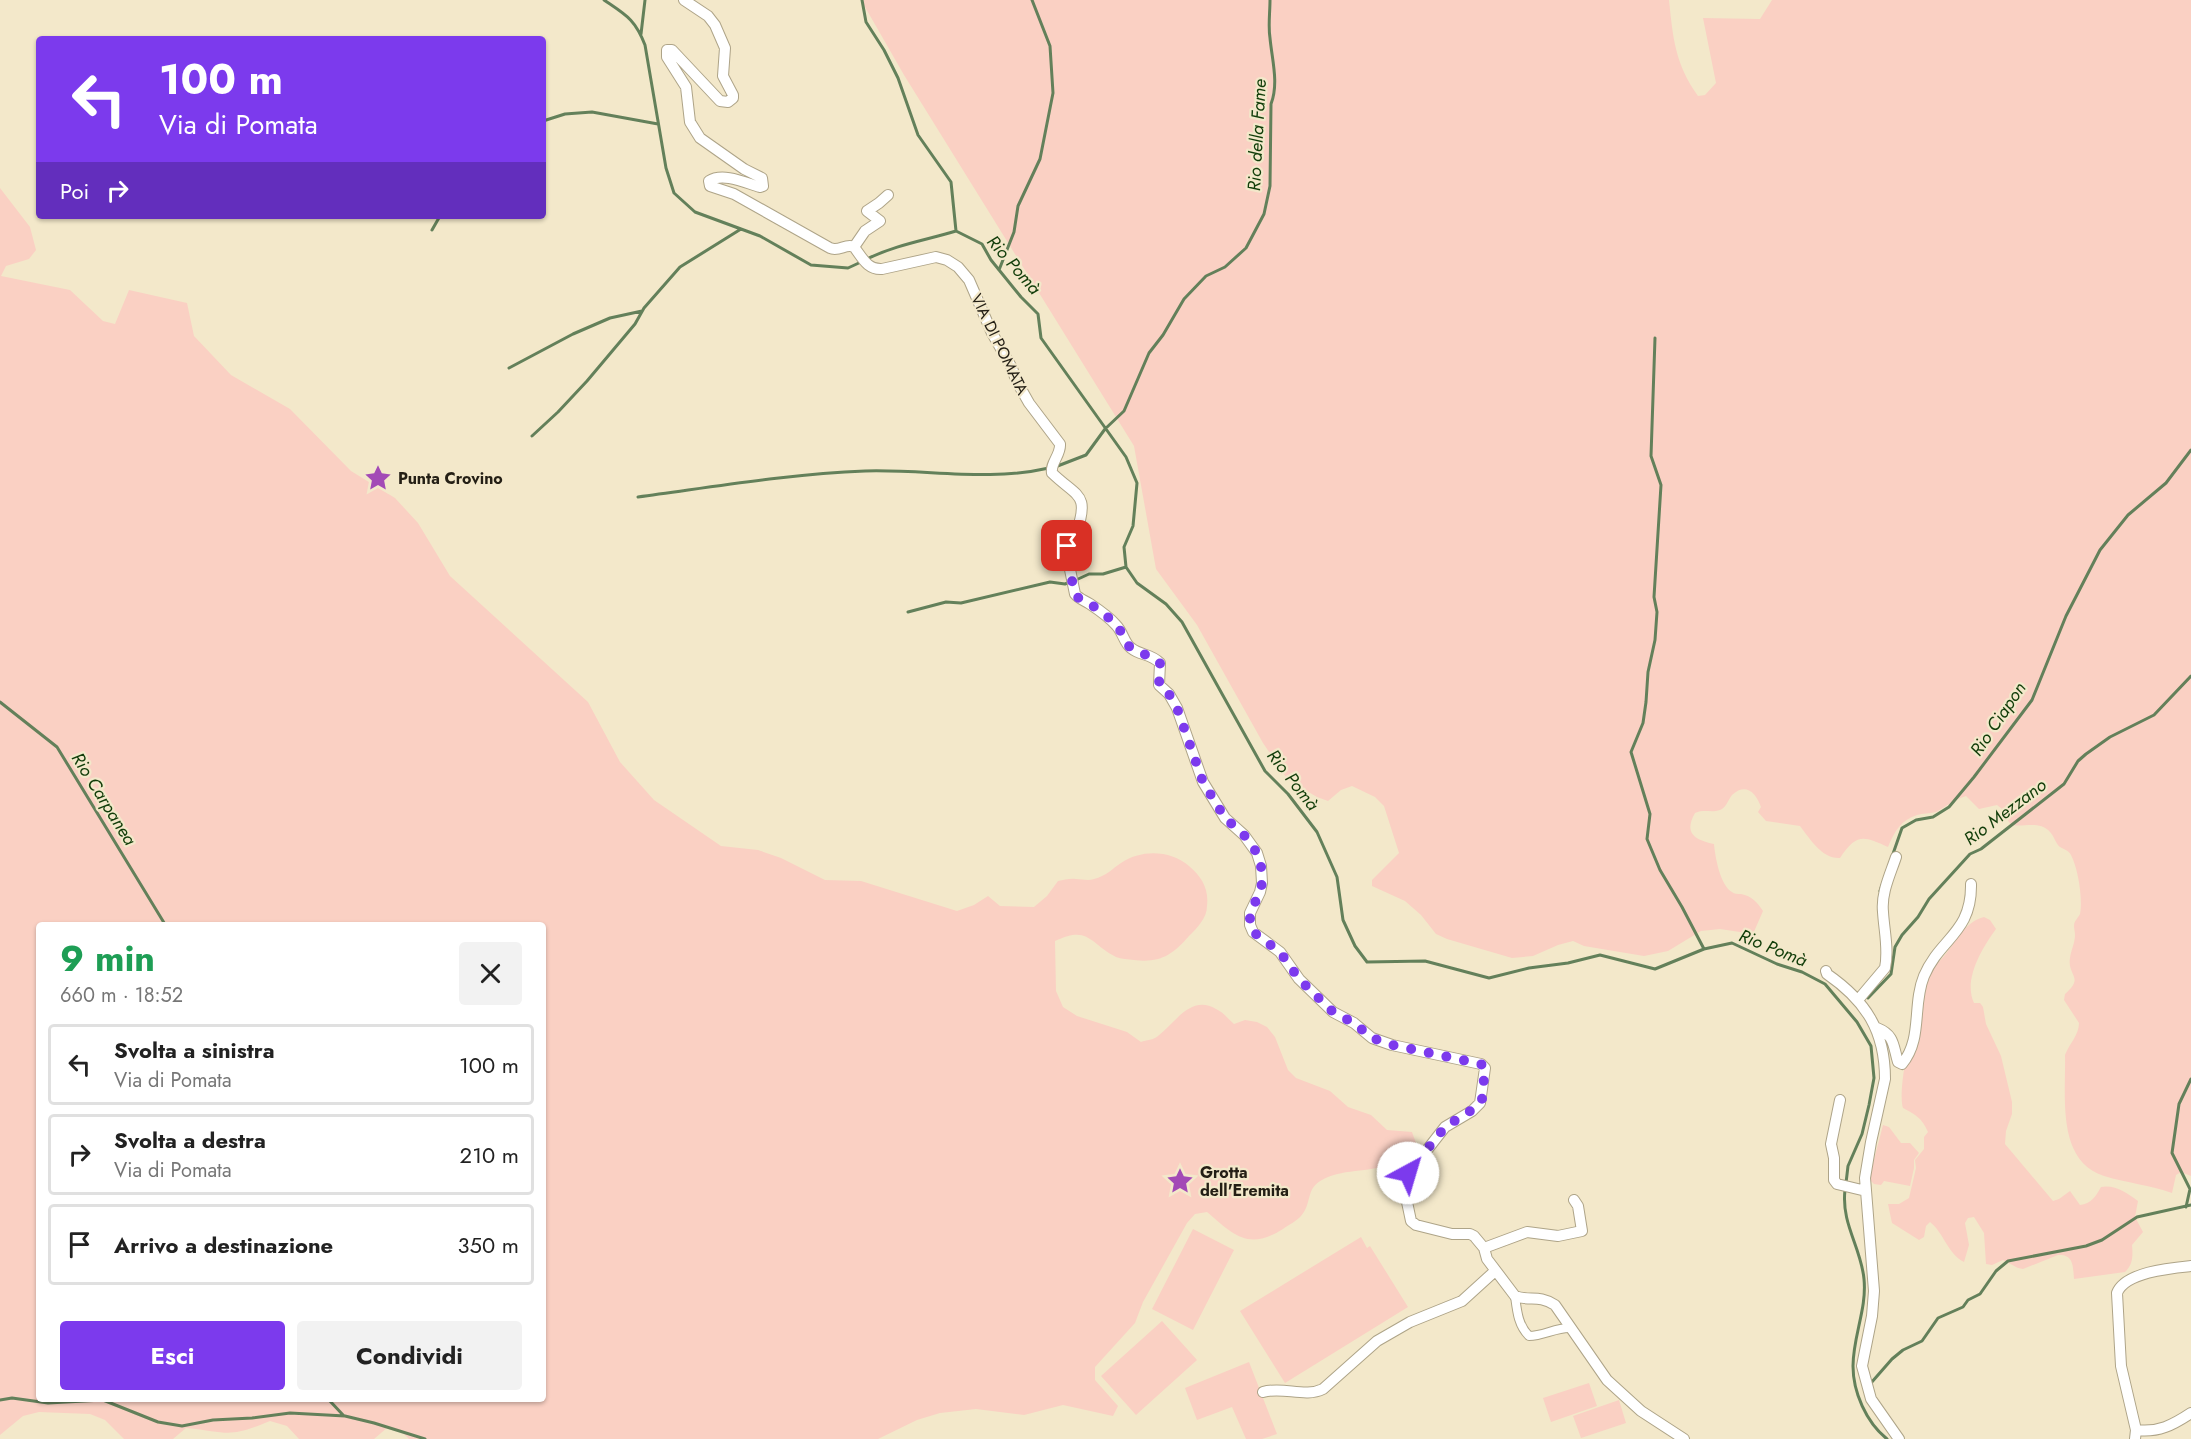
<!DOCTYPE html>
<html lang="it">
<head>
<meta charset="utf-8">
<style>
	:root { --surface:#fff; --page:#f2f2f2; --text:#222; --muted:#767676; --line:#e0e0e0; --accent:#7c3aed }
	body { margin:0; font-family:Jost,sans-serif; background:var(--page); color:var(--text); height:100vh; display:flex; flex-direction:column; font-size:22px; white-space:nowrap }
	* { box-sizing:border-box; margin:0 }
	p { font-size:20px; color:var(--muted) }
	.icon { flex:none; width:33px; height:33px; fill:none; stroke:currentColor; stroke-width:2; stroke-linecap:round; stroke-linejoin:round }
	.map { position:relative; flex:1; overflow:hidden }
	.sheet { position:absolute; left:36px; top:922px; width:510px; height:480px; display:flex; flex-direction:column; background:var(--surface); border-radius:6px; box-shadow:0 2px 4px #0004 }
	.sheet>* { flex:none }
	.hud { position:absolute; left:36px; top:36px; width:510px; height:183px; border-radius:6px; box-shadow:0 2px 4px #0004; background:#7c3aed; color:#fff; overflow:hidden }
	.pin { position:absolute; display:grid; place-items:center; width:51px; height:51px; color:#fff; margin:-26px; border-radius:12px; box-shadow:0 3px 9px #0006 }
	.me { position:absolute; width:66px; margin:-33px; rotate:39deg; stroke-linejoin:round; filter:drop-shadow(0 0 4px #0008) }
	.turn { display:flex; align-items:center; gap:21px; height:126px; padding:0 24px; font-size:27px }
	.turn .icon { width:78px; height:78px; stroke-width:2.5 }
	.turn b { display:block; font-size:42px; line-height:51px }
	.then { display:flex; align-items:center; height:57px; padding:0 24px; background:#0003; gap:12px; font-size:22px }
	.round { display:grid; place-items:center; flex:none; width:63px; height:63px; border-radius:6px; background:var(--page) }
	.summary { display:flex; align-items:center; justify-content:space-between; height:102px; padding:0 24px }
	h1 { font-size:36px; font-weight:700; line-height:45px; color:#1e9e55 }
	.cta { display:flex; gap:12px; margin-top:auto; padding:12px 24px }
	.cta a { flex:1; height:69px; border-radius:6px; background:var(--accent); color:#fff; font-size:24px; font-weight:700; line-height:69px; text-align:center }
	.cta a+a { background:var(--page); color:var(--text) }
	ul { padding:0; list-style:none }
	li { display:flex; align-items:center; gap:18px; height:81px; margin:0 12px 9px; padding:0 12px; border:3px solid var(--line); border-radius:6px }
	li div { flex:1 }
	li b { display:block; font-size:22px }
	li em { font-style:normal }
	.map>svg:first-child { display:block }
	.green { fill:#fad0c3; fill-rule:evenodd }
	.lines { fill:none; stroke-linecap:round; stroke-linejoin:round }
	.stream { stroke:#63805a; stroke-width:3 }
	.pedestrian-casing { stroke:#aea488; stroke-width:10 }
	.minor-casing { stroke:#aea488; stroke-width:12 }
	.pedestrian { stroke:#fff; stroke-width:8 }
	.minor { stroke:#fff; stroke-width:10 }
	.route { stroke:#7c3aed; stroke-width:10; stroke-dasharray:0 18 }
	.labels { text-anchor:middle; stroke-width:4.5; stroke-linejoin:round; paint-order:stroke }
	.street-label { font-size:16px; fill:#241f15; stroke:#f3e8ca }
	.poi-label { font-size:16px; font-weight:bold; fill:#241f15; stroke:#f3e8ca; text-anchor:start }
	.water-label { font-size:18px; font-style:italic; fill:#113d09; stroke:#f3e8ca }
</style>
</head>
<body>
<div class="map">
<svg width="2191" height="1439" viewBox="0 0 2191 1439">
	<rect width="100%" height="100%" fill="#f3e8ca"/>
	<path class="green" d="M861,0H1669C1673,38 1675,64 1698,96L1705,95L1716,83L1703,18L1760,19L1772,0H2191V1176L2181,1172L2176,1175L2172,1193C2150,1185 2127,1183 2104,1176C2056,1161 2066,1096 2065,1055C2069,1044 2079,1035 2079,1023L2064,1000L2065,994C2085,977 2067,976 2070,958C2071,950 2075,943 2075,935C2075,932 2074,929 2074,926C2074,921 2078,918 2080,914C2083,899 2078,868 2071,855C2068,850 2065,850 2060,847C2056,844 2054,836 2050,832C2035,815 2006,838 2007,813L1997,805L1979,809L1966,796C1954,800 1947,806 1936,812C1929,814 1923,813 1917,815C1901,820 1894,832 1888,847C1863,836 1857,833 1840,858C1822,859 1810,839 1800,826L1766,821L1758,812L1761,807C1756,793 1746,782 1732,795C1728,800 1726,808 1720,810C1712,813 1704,809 1695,813C1683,834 1696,840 1714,844C1715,856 1720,885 1732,892C1734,894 1738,894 1741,894C1752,896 1757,902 1763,911L1753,934L1720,929L1701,931L1668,951L1644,956L1584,946L1573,941L1558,945L1533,956L1512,958L1447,939L1436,934L1421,915L1405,901L1372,886V880L1399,853L1384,806L1375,797L1352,786L1341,790L1328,801L1317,797L1288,780L1263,743L1197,625L1156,569L1134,446L904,75Z
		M0,188L30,227L36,250L29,259L6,266L1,276L70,290L103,321L115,324L129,290L187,303L194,336L231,375L290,409L351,471L395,498L418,523L450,576L588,702L620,762L654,800L721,846L758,850L781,858L825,880L861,881L957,911L974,905L988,896L1000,906L1034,907L1047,896L1058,881C1064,880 1070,878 1076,879C1082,879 1088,881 1094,879C1106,876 1112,869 1121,863C1141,849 1171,850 1189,866C1202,877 1209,889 1207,906C1207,918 1197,928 1189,936C1172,956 1159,963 1134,960C1128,959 1121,959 1116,957C1089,943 1089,925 1055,941L1056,991L1063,1007L1077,1016L1127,1032L1141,1042C1146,1040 1154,1040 1158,1036C1175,1023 1191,994 1216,1009C1223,1012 1228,1019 1234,1024L1245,1020L1257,1022L1267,1027L1275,1037L1288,1070L1296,1078L1330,1091L1348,1107L1371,1115L1387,1130L1412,1132L1416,1143C1411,1148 1405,1155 1399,1159C1380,1173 1350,1168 1328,1177C1303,1187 1314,1201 1301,1216C1297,1221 1288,1225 1283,1229C1248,1251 1234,1235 1207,1212L1195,1214L1187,1223L1143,1302L1135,1323L1095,1367V1380L1118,1406L1113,1416L1063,1405L1024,1415L976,1409L940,1413L917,1420L878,1439H409L404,1434L388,1427L374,1439H299L287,1426L270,1421C227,1439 229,1432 186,1428L173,1439H124L105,1420L90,1414L39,1412L23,1416L0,1435ZM39,926H543V1400H39Z
		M1984,917L1990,920L1996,929C1982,948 1963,980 1974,1003H1980L1983,1007L1986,1024L2001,1056L2012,1102V1114L2006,1131L2005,1144L2053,1201L2059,1199L2070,1191L2080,1205C2091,1204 2096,1196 2101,1187C2114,1184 2128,1193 2138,1201L2135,1217L2143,1232L2132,1245C2133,1255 2133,1265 2125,1272L2074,1279C2073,1267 2074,1254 2058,1255L2023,1269L2018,1268L2003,1260L1992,1265L1986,1264L1984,1233L1974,1217L1968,1218L1965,1223L1969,1245L1964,1262C1947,1253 1944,1233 1930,1222L1926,1226L1924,1237L1919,1240L1892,1223L1888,1204H1899L1909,1198L1916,1168L1915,1160L1924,1149V1137L1928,1132C1922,1118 1916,1115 1903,1108C1896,1089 1918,991 1930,973C1934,966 1940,961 1945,955C1956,941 1966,921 1984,917Z
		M1883,1125L1889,1127L1901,1143H1910L1919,1153L1914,1160V1168L1910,1186L1884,1181L1881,1185L1874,1184L1869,1179Z
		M1193,1229L1234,1250L1193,1330L1152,1309Z
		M1361,1237L1367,1248L1370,1246L1408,1307L1285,1383L1240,1311Z
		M1162,1321L1197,1360L1136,1415L1101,1376Z
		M1249,1362L1277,1434L1262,1439H1246L1232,1407L1197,1420L1185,1388Z
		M1589,1383L1597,1406L1551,1422L1543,1398Z
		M1619,1400L1626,1423L1581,1438L1573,1416Z"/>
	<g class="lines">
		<path class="stream" d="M604,0C626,15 635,19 645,45L666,168L674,193L695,212L760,236L811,265L848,268L861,262
			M862,0L866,22L884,50L898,78L918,135L951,182L956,231
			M641,34L645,0
			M543,121L565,114L592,112L658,124
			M432,230L440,216
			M867,259C895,245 926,240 956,231L982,244L991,260L1021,297L1038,314L1041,338L1126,457L1137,483L1133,526L1124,547L1126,567L1137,583L1166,604L1182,622L1265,771L1288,794L1317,832L1337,877L1343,920L1355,946L1367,962L1425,961L1489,978L1529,968L1568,963L1600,955L1655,969L1704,949L1732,943L1777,964L1802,972L1825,984L1857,1022L1871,1046L1874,1078L1869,1105L1862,1134L1848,1166L1846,1183
			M999,270L1014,232L1018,206L1040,159L1053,93L1050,46L1032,0
			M1655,338L1651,456L1661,485L1654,597L1657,612L1655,640L1648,672L1646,702L1643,723L1631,752L1650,814L1647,839L1660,870L1682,907L1704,949
			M509,368L573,334L610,318L642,311
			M532,436L558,412L587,381L635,324L644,308L680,267L741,229
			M1055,467L1086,455L1105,429L1124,411L1149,353L1163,335L1184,299L1206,276L1225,267L1246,248L1264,214L1270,186L1271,104C1279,83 1272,60 1270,38C1268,26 1270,13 1270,0
			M638,497C713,487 789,474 865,471C927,469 988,482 1049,468
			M1076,580L1089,574H1103L1126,567
			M908,612L946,602L961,603L1050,582L1065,584L1070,582
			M0,702L57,747L166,926
			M1880,891L1902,828L1916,820L1933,817L1949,807L1974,777L2032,700L2066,616L2100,550L2128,515L2166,483L2191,450
			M1868,998L1891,974L1895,947L1902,935L1918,917L1929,899L1970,854L1981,849L2064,784L2078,761L2086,754L2110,737L2154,715L2191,676
			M1845,1190C1841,1224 1861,1247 1864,1279C1867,1309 1853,1336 1853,1366C1853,1392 1866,1422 1887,1439
			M2186,1207L2190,1189L2172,1153L2179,1104L2191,1079
			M1871,1383L1892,1359L1903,1350L1922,1341L1938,1318L1963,1307L1968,1300L1980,1294L1996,1271L2008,1261L2086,1246L2102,1240L2137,1217L2191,1205
			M0,1400L12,1398L48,1403L103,1400L158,1422L182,1426L213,1420L252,1418L290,1413L345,1416L374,1423L425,1439
			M329,1400L344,1416"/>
		<defs>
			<path id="pedestrian" d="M1515,1296C1517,1311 1518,1325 1529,1336C1543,1336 1555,1328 1569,1328"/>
			<path id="minor" d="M684,0L708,16L715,25L725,48L723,76L733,95V98L728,102L720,101L672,50H667V57L686,87L690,122L700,138L744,169L762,178L763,186L760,187C746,183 723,172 709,181L710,186L734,194L830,248C839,252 846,243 854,247
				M854,247C862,257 867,270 882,269L936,257L947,260L958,267L969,280L992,333L1012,368L1016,380L1029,403L1060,444C1061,455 1050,463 1052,473C1078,498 1090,493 1076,534C1074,541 1068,543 1066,550L1075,594C1079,599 1084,600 1090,604C1099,610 1109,617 1116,625C1123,632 1124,643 1131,648C1141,656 1150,653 1160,663L1159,685L1169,694L1177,708L1203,782L1225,818L1244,835L1257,853L1261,866L1262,883L1260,892L1250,913V925L1253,932L1280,952L1299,979L1333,1012L1354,1023L1372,1038L1392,1045L1481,1064L1485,1068L1480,1103L1472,1111L1445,1127L1409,1173L1407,1202L1411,1221L1416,1225L1452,1234H1470L1474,1236L1484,1248L1487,1259L1515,1296C1531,1302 1537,1294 1555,1305L1607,1380L1641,1411L1684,1439
				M854,247L865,231L880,221L867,211L879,203L888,195
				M1826,971L1827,974C1866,1001 1885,1031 1885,1079L1871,1142L1865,1178L1874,1291L1872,1316L1862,1366L1871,1399L1899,1439
				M1858,1000L1885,968C1889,950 1884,930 1883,912C1881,893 1890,875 1896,857
				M1877,1028C1895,1035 1893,1046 1898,1062L1902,1064C1923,1039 1912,1005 1924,976C1940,938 1972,933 1971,884
				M1840,1100L1831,1144L1834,1158V1180L1837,1184L1866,1191
				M1484,1248L1527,1232L1558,1236L1582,1231L1578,1206L1574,1200
				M1263,1392C1283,1386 1305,1398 1323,1389L1377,1341L1410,1322L1462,1301L1495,1271
				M2136,1430C2158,1433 2173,1425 2191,1413
				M2135,1439L2136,1430L2121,1366L2117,1293C2125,1272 2171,1268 2191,1266"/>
		</defs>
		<use href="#pedestrian" class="pedestrian-casing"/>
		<use href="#minor" class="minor-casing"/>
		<use href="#pedestrian" class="pedestrian"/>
		<use href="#minor" class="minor"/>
	</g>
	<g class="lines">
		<path class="route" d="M1067,546L1066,554L1075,594C1079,600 1084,601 1090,604C1099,610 1109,617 1116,625C1123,632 1124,643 1131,648C1141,656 1150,653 1160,663L1159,685L1169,694L1177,708L1203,782L1225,818L1244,835L1257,853L1261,866L1262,883L1260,892L1250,913V925L1253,932L1280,952L1299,979L1333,1012L1354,1023L1372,1038L1392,1045L1481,1064L1485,1068L1482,1099L1478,1106L1445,1127L1408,1173"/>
	</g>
	<defs>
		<symbol id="sight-bare" viewBox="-9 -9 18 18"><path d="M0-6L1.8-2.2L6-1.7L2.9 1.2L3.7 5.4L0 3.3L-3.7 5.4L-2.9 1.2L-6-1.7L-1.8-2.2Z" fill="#a34ab6" stroke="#f3e8ca" stroke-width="2.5" paint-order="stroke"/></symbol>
	</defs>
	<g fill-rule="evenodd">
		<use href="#sight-bare" x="359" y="459" width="38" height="38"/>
		<use href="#sight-bare" x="1161" y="1162" width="38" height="38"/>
	</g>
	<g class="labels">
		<g class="street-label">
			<text transform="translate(1000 344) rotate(64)" y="6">VIA DI POMATA</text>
		</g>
		<g class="poi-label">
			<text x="398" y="484">Punta Crovino</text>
			<text x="1200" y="1178">Grotta<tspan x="1200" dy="18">dell'Eremita</tspan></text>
		</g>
		<g class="water-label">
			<text transform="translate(1257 135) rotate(-87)" y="6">Rio della Fame</text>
			<text transform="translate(1014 265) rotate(49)" y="6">Rio Pomà</text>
			<text transform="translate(1998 719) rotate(-56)" y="6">Rio Ciapon</text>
			<text transform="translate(1293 780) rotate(52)" y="6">Rio Pomà</text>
			<text transform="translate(104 799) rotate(58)" y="6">Rio Carpanea</text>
			<text transform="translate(2005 812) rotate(-37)" y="6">Rio Mezzano</text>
			<text transform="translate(1773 948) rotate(22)" y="6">Rio Pomà</text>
		</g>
	</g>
</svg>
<div class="pin" style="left:1067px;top:546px;background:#d93025"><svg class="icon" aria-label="arrive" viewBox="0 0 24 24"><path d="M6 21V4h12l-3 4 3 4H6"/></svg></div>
<svg class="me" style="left:1408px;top:1173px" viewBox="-20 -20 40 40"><circle r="19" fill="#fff"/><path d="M0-13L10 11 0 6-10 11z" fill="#7c3aed"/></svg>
<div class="hud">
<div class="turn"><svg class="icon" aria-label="left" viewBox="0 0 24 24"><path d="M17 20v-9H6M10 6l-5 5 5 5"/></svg><div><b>100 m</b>Via di Pomata</div></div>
<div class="then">Poi<svg class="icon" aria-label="right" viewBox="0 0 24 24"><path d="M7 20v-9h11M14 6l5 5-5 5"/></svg></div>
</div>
<section class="sheet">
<div class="summary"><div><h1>9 min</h1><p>660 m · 18:52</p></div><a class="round"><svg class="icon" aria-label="close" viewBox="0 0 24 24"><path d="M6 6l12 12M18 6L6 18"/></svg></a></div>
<ul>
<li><svg class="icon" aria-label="left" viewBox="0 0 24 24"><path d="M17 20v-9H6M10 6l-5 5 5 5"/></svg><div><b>Svolta a sinistra</b><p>Via di Pomata</p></div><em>100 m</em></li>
<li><svg class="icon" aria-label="right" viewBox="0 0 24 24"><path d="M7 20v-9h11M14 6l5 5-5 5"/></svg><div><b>Svolta a destra</b><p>Via di Pomata</p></div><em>210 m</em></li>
<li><svg class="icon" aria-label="arrive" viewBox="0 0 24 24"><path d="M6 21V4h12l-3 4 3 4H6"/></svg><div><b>Arrivo a destinazione</b></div><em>350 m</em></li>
</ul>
<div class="cta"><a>Esci</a><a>Condividi</a></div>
</section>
</div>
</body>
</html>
